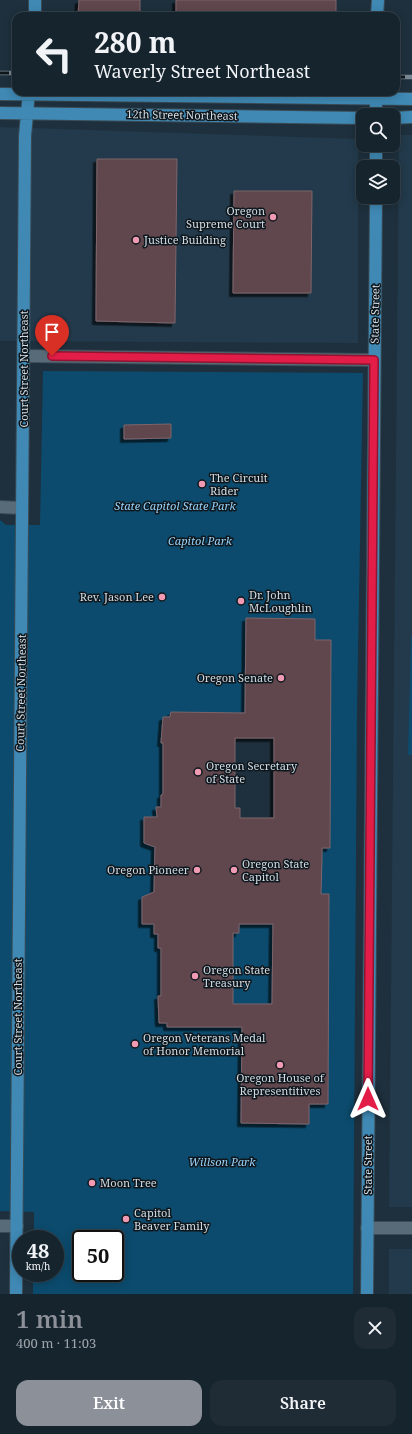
<!DOCTYPE html>
<html lang="en">
<head>
<meta charset="utf-8">
<style>
	:root { --surface:#16242e; --page:#1f2c36; --text:#f1f3f6; --muted:#9ea4aa; --line:#35414a; --accent:#8c9099 }
	body { margin:0; font-family:"Noto Serif",serif; background:var(--page); color:var(--text); height:100vh; display:flex; flex-direction:column; font-size:15px; white-space:nowrap }
	* { box-sizing:border-box; margin:0 }
	p { font-size:13px; color:var(--muted) }
	.icon { flex:none; width:22px; height:22px; fill:none; stroke:currentColor; stroke-width:2; stroke-linecap:round; stroke-linejoin:round }
	.map { position:relative; height:1294px; overflow:hidden }
	.sheet { display:flex; flex-direction:column; background:var(--surface); flex:1 }
	.sheet>* { flex:none }
	.top-card { position:absolute; left:12px; top:12px; width:388px; height:84px; border-radius:12px; box-shadow:0 2px 10px #0003,0 0 0 1px var(--line); background:#16242e; color:var(--text); overflow:hidden }
	.controls { position:absolute; left:356px; top:108px; display:grid; gap:8px }
	.controls a { display:grid; place-items:center; width:44px; height:44px; border-radius:8px; background:var(--surface); box-shadow:0 2px 10px #0003,0 0 0 1px var(--line); font-size:20px }
	.speed { position:absolute; left:12px; top:1230px; display:flex; gap:8px; font-size:20px; font-weight:700; text-align:center }
	.speed>* { display:grid; place-content:center; width:52px; height:52px; border-radius:50%; background:var(--surface); box-shadow:0 2px 10px #0003,0 0 0 1px var(--line); line-height:1 }
	.speed small { font-size:10px; font-weight:400 }
	.speed .limit { border:2px solid #111; border-radius:6px; background:#fff; color:#111 }
	.pin { position:absolute; display:grid; place-items:center; width:34px; height:34px; color:#fff; margin:-41px -17px; border-radius:50% 50% 50% 0; rotate:-45deg; box-shadow:0 0 4px #0007 }
	.pin .icon { rotate:45deg }
	.me { position:absolute; width:44px; margin:-22px; rotate:0deg; stroke-linejoin:round; filter:drop-shadow(0 0 3px #0008) }
	.turn { display:flex; align-items:center; gap:14px; height:84px; padding:0 16px; font-size:18px }
	.turn .icon { width:52px; height:52px; stroke-width:2.5 }
	.turn b { display:block; font-size:28px; line-height:34px }
	.round { display:grid; place-items:center; flex:none; width:42px; height:42px; border-radius:12px; background:var(--page) }
	.overview { display:flex; align-items:center; justify-content:space-between; height:68px; padding:0 16px }
	h1 { font-size:24px; font-weight:600; line-height:30px; color:var(--accent) }
	.action { display:flex; gap:8px; margin-top:auto; padding:8px 16px }
	.action a { flex:1; height:46px; border-radius:12px; background:var(--accent); color:#fff; font-size:16px; font-weight:600; line-height:46px; text-align:center }
	.action a+a { background:var(--page); color:var(--text) }
	.map>svg:first-child { display:block }
	.built { fill:#223a4b }
	.green { fill:#0c4b6d; fill-rule:evenodd }
	.building { fill:#5e474d; stroke:#7d656b; fill-rule:evenodd; filter:url(#shadow) }
	.lines { fill:none; stroke-linecap:round; stroke-linejoin:round }
	.minor-casing { stroke:#3b4b55; stroke-width:14 }
	.major-casing { stroke:#3b4b55; stroke-width:14 }
	.minor { stroke:#576b79; stroke-width:12 }
	.major { stroke:#3f89b4; stroke-width:12 }
	.rail-casing { stroke:#798792; stroke-width:4.5 }
	.rail { stroke:#0f171d; stroke-width:3; stroke-dasharray:9; stroke-linecap:butt }
	.route-casing { stroke:#92132f; stroke-width:10 }
	.route { stroke:#e11d48; stroke-width:7 }
	.poi-dot { fill:#f09ab4; stroke:#0f171d; stroke-width:1.5 }
	.labels { text-anchor:middle; stroke-width:3; stroke-linejoin:round; paint-order:stroke }
	.street-label { font-size:11px; fill:#d1dce4; stroke:#0f171d }
	.poi-label { font-size:11px; fill:#d1dce4; stroke:#0f171d; text-anchor:start }
	.park-label { font-size:11px; font-style:italic; fill:#98d2f9; stroke:#0f171d }
</style>
</head>
<body>
<div class="map">
<svg width="412" height="1294" viewBox="0 0 412 1294">
	<defs>
		<filter id="shadow"><feDropShadow dx="-3.5" dy="3.5" stdDeviation="0" flood-color="#0009"/></filter>
	</defs>
	<rect width="100%" height="100%" fill="#1e303d"/>
	<path class="built" d="M0,127L358,139V343L0,341Z
		M399,135H412V1207H389Z
		M389,1249H412V1294H389Z"/>
	<path class="green" d="M43,371L363,373L357,708L353,1294H33V1273H55V1239H34V1212L0,1211V520L6,525H40ZM171,712L226,713L245,729L330,725L322,859H313V883H321V894H329L328,1019L309,1031L242,1030V1013L224,1024L223,1027H168L167,1023H159L158,997L161,996V948H158V934L154,924L155,847L144,843V817H157L156,807H161V795L163,794V743L161,742V729H163V717H170ZM81,1239H115V1273H81Z
		M411,637H412V755H408Z
		M251,919H273L272,1004H233V933H239V924H251Z"/>
	<path class="building" d="M79,0H140V16H78Z
		M176,0H336V16H176Z
		M97,159H177L175,323L96,321Z
		M234,191H312L311,293H233Z
		M171,424V438L124,439V425Z
		M246,618L315,619V640H331L330,848H322V859L321,894H329L328,1104H309V1124L241,1123L242,1027H167V1023H159L158,996H161V948H158V934H154V924H142V897L154,892L155,847L144,843V817H157L156,807H161V795L163,794V743H161L163,717H170L171,712L245,713ZM235,738H274V818H240V808H235ZM239,924H273L272,1004H233V933H239Z"/>
	<g class="lines">
		<defs>
			<path id="minor" d="M24,356L374,360
				M0,507L22,508
				M0,1226H17
				M367,1228H412"/>
			<path id="major" d="M35,16V0
				M377,16L378,0
				M0,94L412,99
				M0,113L363,118
				M376,115V92
				M393,118L412,117
				M376,167V145
				M16,1294L25,136L29,92
				M367,1294L376,197"/>
		</defs>
		<use href="#minor" class="minor-casing"/>
		<use href="#major" class="major-casing"/>
		<use href="#minor" class="minor"/>
		<use href="#major" class="major"/>
		<defs>
			<path id="rail" d="M0,73H16
				M396,77H412"/>
		</defs>
		<use href="#rail" class="rail-casing"/>
		<use href="#rail" class="rail"/>
	</g>
	<g class="lines">
		<defs>
			<path id="route" d="M52,356L374,360L368,1099"/>
		</defs>
		<use href="#route" class="route-casing"/>
		<use href="#route" class="route"/>
	</g>
	<g class="poi-dot">
		<circle cx="273" cy="217" r="4"/>
		<circle cx="136" cy="240" r="4"/>
		<circle cx="202" cy="484" r="4"/>
		<circle cx="162" cy="597" r="4"/>
		<circle cx="241" cy="601" r="4"/>
		<circle cx="281" cy="678" r="4"/>
		<circle cx="198" cy="772" r="4"/>
		<circle cx="197" cy="870" r="4"/>
		<circle cx="234" cy="870" r="4"/>
		<circle cx="195" cy="976" r="4"/>
		<circle cx="135" cy="1044" r="4"/>
		<circle cx="280" cy="1065" r="4"/>
		<circle cx="92" cy="1183" r="4"/>
		<circle cx="126" cy="1219" r="4"/>
	</g>
	<g class="labels">
		<g class="street-label">
			<text transform="translate(182 115) rotate(1)" y="4">12th Street Northeast</text>
			<text transform="translate(375 314) rotate(-89)" y="4">State Street</text>
			<text transform="translate(24 369) rotate(-90)" y="4">Court Street Northeast</text>
			<text transform="translate(21 693) rotate(-89)" y="4">Court Street Northeast</text>
			<text transform="translate(18 1017) rotate(-90)" y="4">Court Street Northeast</text>
			<text transform="translate(368 1165) rotate(-90)" y="4">State Street</text>
		</g>
		<g class="poi-label">
			<text x="265" y="215" text-anchor="end">Oregon<tspan x="265" dy="13">Supreme Court</tspan></text>
			<text x="144" y="244">Justice Building</text>
			<text x="210" y="482">The Circuit<tspan x="210" dy="13">Rider</tspan></text>
			<text x="249" y="599">Dr. John<tspan x="249" dy="13">McLoughlin</tspan></text>
			<text x="154" y="601" text-anchor="end">Rev. Jason Lee</text>
			<text x="273" y="682" text-anchor="end">Oregon Senate</text>
			<text x="206" y="770">Oregon Secretary<tspan x="206" dy="13">of State</tspan></text>
			<text x="242" y="868">Oregon State<tspan x="242" dy="13">Capitol</tspan></text>
			<text x="189" y="874" text-anchor="end">Oregon Pioneer</text>
			<text x="203" y="974">Oregon State<tspan x="203" dy="13">Treasury</tspan></text>
			<text x="143" y="1042">Oregon Veterans Medal<tspan x="143" dy="13">of Honor Memorial</tspan></text>
			<text x="280" y="1082" text-anchor="middle">Oregon House of<tspan x="280" dy="13">Representitives</tspan></text>
			<text x="100" y="1187">Moon Tree</text>
			<text x="134" y="1217">Capitol<tspan x="134" dy="13">Beaver Family</tspan></text>
		</g>
		<g class="park-label">
			<text x="175" y="510">State Capitol State Park</text>
			<text x="200" y="545">Capitol Park</text>
			<text x="222" y="1166">Willson Park</text>
		</g>
	</g>
</svg>
<div class="controls">
<a><svg class="icon" aria-label="search" viewBox="0 0 24 24"><circle cx="10" cy="10" r="6"/><path d="M15 15l6 6"/></svg></a>
<a><svg class="icon" aria-label="layers" viewBox="0 0 24 24"><path d="M12 4l9 5-9 5-9-5zM3 14l9 5 9-5"/></svg></a>
</div>
<div class="speed"><div>48<small>km/h</small></div><div class="limit">50</div></div>
<div class="pin" style="left:52px;top:356px;background:#d93025"><svg class="icon" aria-label="arrive" viewBox="0 0 24 24"><path d="M6 21V4h12l-3 4 3 4H6"/></svg></div>
<svg class="me" style="left:368px;top:1099px" viewBox="-20 -20 40 40"><path d="M0-17L14 15 0 8-14 15z" fill="#e11d48" stroke="#fff" stroke-width="4"/></svg>
<div class="top-card">
<div class="turn"><svg class="icon" aria-label="left" viewBox="0 0 24 24"><path d="M17 20v-9H6M10 6l-5 5 5 5"/></svg><div><b>280 m</b>Waverly Street Northeast</div></div>
</div>
</div>
<section class="sheet">
<div class="overview"><div><h1>1 min</h1><p>400 m · 11:03</p></div><a class="round"><svg class="icon" aria-label="close" viewBox="0 0 24 24"><path d="M6 6l12 12M18 6L6 18"/></svg></a></div>
<div class="action"><a>Exit</a><a>Share</a></div>
</section>
</body>
</html>
